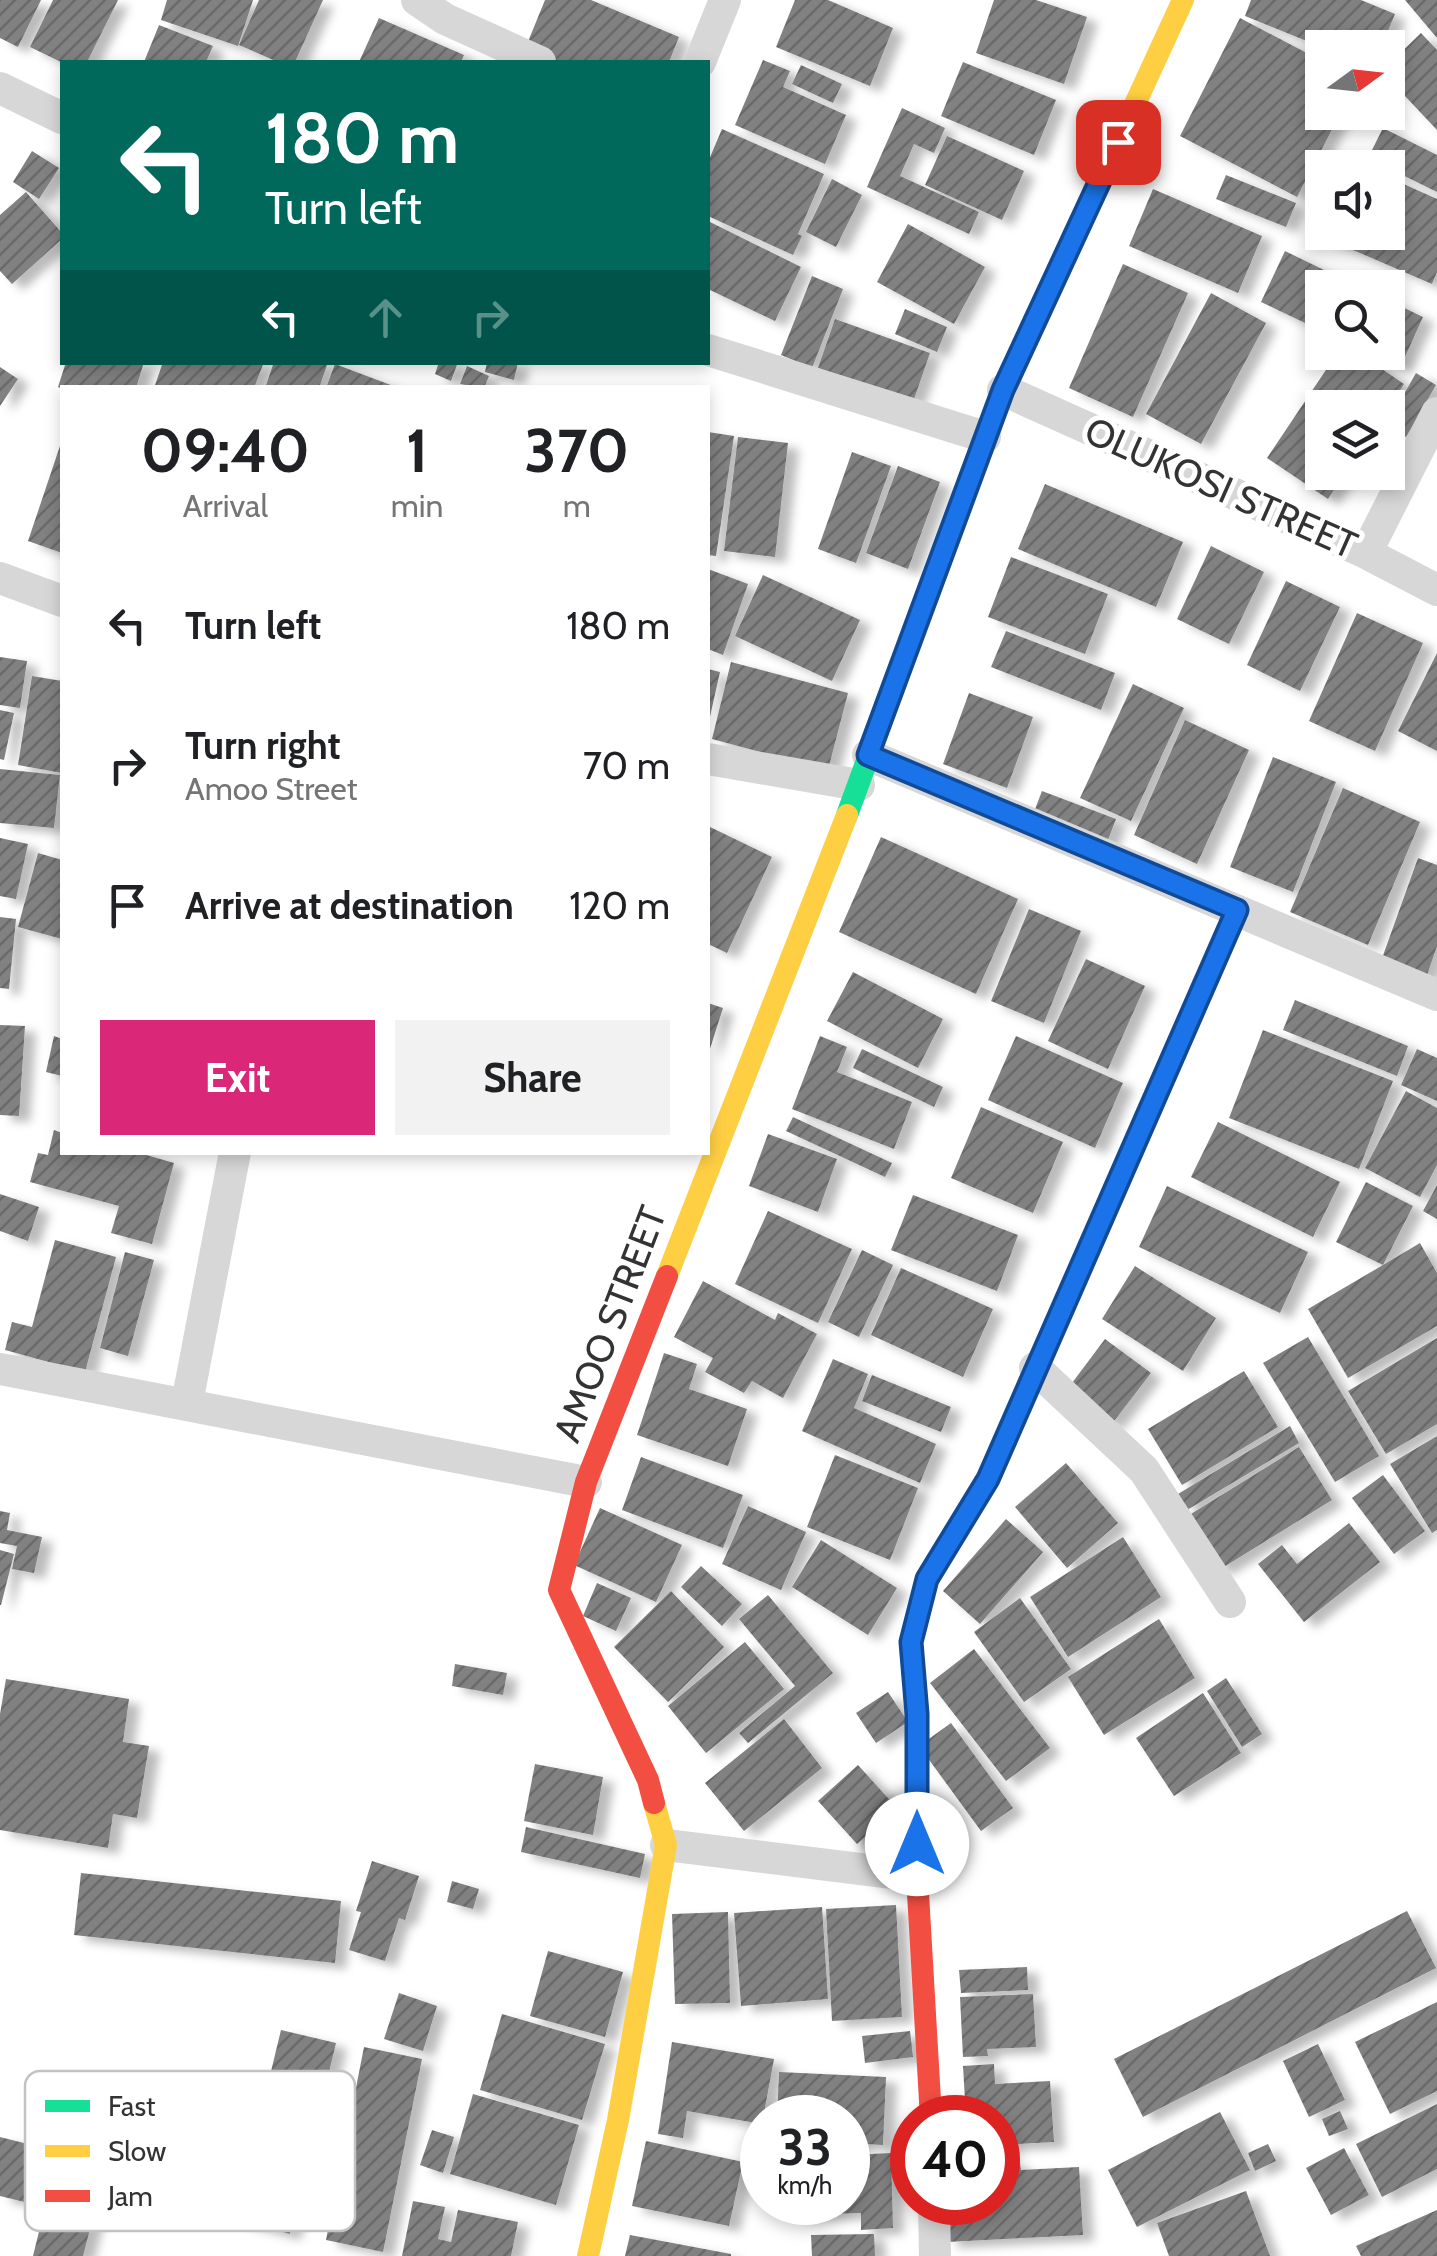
<!DOCTYPE html>
<html lang="en">
<head>
<meta charset="utf-8">
<style>
	:root { --surface:#fff; --page:#f2f2f2; --text:#202124; --muted:#757577; --accent:#db2777 }
	body { margin:0; font-family:Cabin,sans-serif; background:var(--page); color:var(--text); height:100vh; display:flex; flex-direction:column; font-size:38px; white-space:nowrap }
	* { box-sizing:border-box; margin:0 }
	p { font-size:32px; color:var(--muted) }
	.icon { flex:none; width:55px; height:55px; fill:none; stroke:currentColor; stroke-width:2; stroke-linecap:round; stroke-linejoin:round }
	.map { position:relative; flex:1; overflow:hidden }
	.side { position:absolute; left:60px; top:385px; width:650px; height:770px; display:flex; flex-direction:column; background:var(--surface); border-radius:0px; box-shadow:0 5px 15px #0003 }
	.side>* { flex:none }
	.banner { position:absolute; left:60px; top:60px; width:650px; height:305px; border-radius:0px; box-shadow:0 5px 15px #0003; background:#00695c; color:#fff; overflow:hidden }
	.needle { width:65px; rotate:75deg }
	.controls { position:absolute; left:1305px; top:30px; display:grid; gap:20px }
	.controls a { display:grid; place-items:center; width:100px; height:100px; border-radius:0px; background:var(--surface); box-shadow:0 5px 15px #0003; font-size:50px }
	.speed { position:absolute; left:740px; top:2095px; display:flex; gap:20px; font-size:50px; font-weight:700; text-align:center }
	.speed>* { display:grid; place-content:center; width:130px; height:130px; border-radius:50%; background:var(--surface); box-shadow:0 5px 15px #0003; line-height:1 }
	.speed small { font-size:25px; font-weight:400 }
	.speed .limit { border:15px solid #d22; background:#fff; color:#111 }
	.pin { position:absolute; display:grid; place-items:center; width:85px; height:85px; color:#fff; margin:-42px; border-radius:20px; box-shadow:0 5px 15px #0006 }
	.me { position:absolute; width:110px; margin:-55px; rotate:0deg; stroke-linejoin:round; filter:drop-shadow(0 0 8px #0008) }
	.turn { display:flex; align-items:center; gap:35px; height:210px; padding:0 40px; font-size:45px }
	.turn .icon { width:130px; height:130px; stroke-width:2.5 }
	.turn b { display:block; font-size:70px; line-height:85px }
	.lanes { display:flex; align-items:center; height:95px; padding:0 40px; background:#0003; justify-content:center; gap:50px; direction:ltr }
	.lanes .off { opacity:.35 }
	.eta { display:flex; justify-content:space-evenly; align-items:center; height:170px; text-align:center }
	.eta b { font-size:60px; font-weight:700; line-height:70px }
	.cta { display:flex; gap:20px; margin-top:auto; padding:20px 40px }
	.cta a { flex:1; height:115px; border-radius:0px; background:var(--accent); color:#fff; font-size:40px; font-weight:700; line-height:115px; text-align:center }
	.cta a+a { background:var(--page); color:var(--text) }
	ul { padding:0; list-style:none }
	li { display:flex; align-items:center; gap:30px; height:140px; padding:0 40px }
	li div { flex:1 }
	li b { display:block; font-size:38px }
	li em { font-style:normal }
	.map>svg:first-child { display:block }
	.building { fill:url(#building-hatch); filter:url(#shadow) }
	.lines { fill:none; stroke-linecap:round; stroke-linejoin:round }
	.street { stroke:#d7d7d7; stroke-width:32 }
	.fast { stroke:#16e098; stroke-width:22 }
	.slow { stroke:#ffcf43; stroke-width:22 }
	.jam { stroke:#f24e42; stroke-width:22 }
	.route-casing { stroke:#114b97; stroke-width:25 }
	.route { stroke:#1a73e8; stroke-width:18 }
	.labels { text-anchor:middle; stroke-width:10; stroke-linejoin:round; paint-order:stroke }
	.street-label { font-size:38px; fill:#333; stroke:#fff }
	.key { fill:#fff; stroke:#c2c2c2; stroke-width:2.5 }
	.key-label { font-size:28px; fill:#333 }
</style>
</head>
<body>
<div class="map">
<svg width="1437" height="2256" viewBox="0 0 1437 2256">
	<defs>
		<pattern id="building-hatch" width="6" height="6" patternUnits="userSpaceOnUse" patternTransform="scale(2.5)"><rect width="6" height="6" fill="#818181"/><path d="M-1 1l2-2M0 6l6-6M5 7l2-2" fill="none" stroke="#6a6a6a"/></pattern>
		<filter id="shadow"><feDropShadow dx="11" dy="6" stdDeviation="5" flood-color="#0004"/></filter>
	</defs>
	<rect width="100%" height="100%" fill="#fff"/>
	<path class="building" d="M0,0H41L18,47L0,38Z
		M53,0H118L87,62H61L30,47Z
		M167,0H253L238,46L161,20Z
		M259,0H323L295,62H278L239,45Z
		M545,0H591L679,37L669,62H557L525,49Z
		M795,0H828L893,28L870,86L776,47Z
		M994,0H1036L1087,17L1064,84L976,53Z
		M1251,0H1361L1395,14L1381,48H1324L1245,16Z
		M1405,0H1437V38Z
		M379,18L464,55L461,62H359Z
		M1240,18L1322,61V112H1341L1297,197L1180,136Z
		M159,25L213,46L206,62H144Z
		M1421,33L1437,50V130L1388,78V65Z
		M763,60L790,71L783,87L846,115L825,164L735,125Z
		M963,62L1056,100L1034,155L941,116Z
		M801,65L842,84L833,103L792,84Z
		M902,108L945,128L934,153L914,144L900,176L979,212L969,234L867,187Z
		M1383,128L1437,155V192L1368,158Z
		M722,129L824,174L798,234L802,236L793,255L708,216V162Z
		M947,136L1024,171L1002,220L925,185Z
		M32,151L59,168L39,199L13,182Z
		M1226,175L1296,203L1286,227L1216,199Z
		M1388,177L1437,199V272L1432,284L1316,234L1322,219V232H1388Z
		M832,179L862,195L836,247L806,232Z
		M1153,189L1262,236L1238,293L1129,246Z
		M26,192L62,233V239L12,284L0,271V215Z
		M708,221L801,267L775,321L708,289Z
		M908,224L985,267L954,324L877,282Z
		M1285,251L1361,288H1322V331L1261,302Z
		M1123,264L1188,293L1133,417L1069,388Z
		M812,276L843,289L812,368L781,355Z
		M1211,293L1266,323L1201,444L1146,414Z
		M1388,300L1423,317L1400,368L1367,352H1388Z
		M905,309L947,327L937,352L895,334Z
		M835,319L930,353L913,402L818,368Z
		M1338,352H1357L1404,384L1389,408H1322V472H1346L1328,499L1267,458Z
		M66,362H144L136,388L62,389L58,387Z
		M163,362H264L254,388H154Z
		M274,362H328L319,388H265Z
		M439,362H458L451,381L435,374Z
		M487,362H518L514,380L485,372Z
		M335,364L396,387V388H326Z
		M467,366L489,376L484,388L460,384Z
		M0,367L18,379L0,406Z
		M1416,373L1436,385L1406,437L1388,426V422Z
		M708,432L734,436L716,556L708,555Z
		M738,437L788,443L775,557L724,551Z
		M62,440V553L28,541Z
		M852,452L891,466L856,563L818,549Z
		M898,466L940,482L908,569L866,553Z
		M1045,484L1183,542L1156,607L1018,549Z
		M1211,546L1264,572L1229,644L1177,619Z
		M1011,557L1108,594L1085,654L988,617Z
		M708,569L748,584L723,655L708,649Z
		M763,575L860,620L832,681L735,636Z
		M1286,581L1340,607L1300,691L1247,665Z
		M1357,613L1423,643L1375,751L1309,721Z
		M1006,631L1115,673L1101,710L991,667Z
		M1437,653V751L1398,731Z
		M0,657L27,661L20,708L0,705Z
		M731,662L848,693L828,770L712,739Z
		M708,669L720,672L709,721L708,720Z
		M32,676L62,681V773L18,765Z
		M1133,684L1184,708L1131,821L1080,798Z
		M969,693L1033,717L1007,788L943,764Z
		M0,710L14,713L4,760L0,759Z
		M1185,720L1249,750L1197,864L1134,835Z
		M1273,757L1336,782L1293,892L1230,867Z
		M0,769L60,775L54,828L0,823Z
		M1343,788L1420,822L1368,945L1290,912Z
		M1042,791L1116,819L1106,845L1032,817Z
		M708,826L772,857L727,953L708,944Z
		M881,837L1018,899L976,994L839,932Z
		M0,838L28,844L16,899L0,896Z
		M38,853L62,860V939L18,927Z
		M1418,858L1437,865V946L1426,978L1381,961Z
		M1029,909L1081,931L1044,1023L991,1001Z
		M0,917L16,919L9,989L0,988Z
		M1086,959L1145,986L1108,1069L1048,1041Z
		M853,972L943,1019L918,1068L827,1021Z
		M1295,1000L1408,1046L1397,1076L1283,1030Z
		M708,1003L723,1008L708,1055Z
		M0,1025L25,1026L19,1116L0,1115Z
		M1263,1030L1393,1081L1359,1169L1229,1118Z
		M54,1036L62,1039V1076L46,1072Z
		M820,1036L847,1047L837,1072L912,1102L894,1149L792,1109Z
		M1016,1036L1123,1083L1095,1148L988,1100Z
		M862,1049L943,1087L934,1107L853,1068Z
		M1417,1049L1437,1058V1101L1401,1085Z
		M1406,1091L1437,1108V1165L1420,1197L1365,1168Z
		M981,1107L1063,1142L1033,1213L951,1178Z
		M793,1117L892,1163L885,1177L786,1131Z
		M1218,1122L1340,1182L1313,1237L1191,1177Z
		M54,1130L62,1133V1152H136L174,1163L152,1244L111,1233L119,1206L30,1182L38,1153L48,1155Z
		M768,1134L837,1159L818,1212L749,1186Z
		M1366,1182L1413,1206L1383,1265L1420,1243L1437,1273V1326L1348,1378L1308,1309L1383,1265L1336,1242Z
		M1437,1185V1219L1423,1211Z
		M1167,1186L1308,1252L1280,1313L1139,1247Z
		M0,1194L39,1207L28,1241L0,1231Z
		M913,1195L1018,1235L997,1291L891,1250Z
		M768,1211L852,1249L818,1323L735,1284Z
		M55,1240L116,1257L85,1372L5,1350L12,1322L32,1327Z
		M862,1250L893,1265L859,1337L828,1322Z
		M125,1252L154,1260L128,1356L100,1348Z
		M1135,1266L1216,1318L1183,1371L1102,1319Z
		M901,1268L993,1309L963,1377L871,1335Z
		M703,1281L775,1320L778,1313L817,1334L783,1398L752,1381L744,1393L705,1372L713,1358L674,1337Z
		M1308,1337L1379,1456L1335,1482L1263,1363Z
		M1437,1338V1424L1386,1454L1348,1391Z
		M1105,1339L1151,1373L1111,1425L1066,1391Z
		M664,1353L697,1364L689,1389L747,1409L728,1466L637,1435Z
		M833,1359L868,1374L854,1408L936,1444L920,1483L802,1431Z
		M1244,1371L1278,1427L1182,1485L1148,1429Z
		M872,1375L951,1407L941,1432L862,1401Z
		M1290,1426L1299,1443L1187,1510L1178,1494Z
		M1437,1436V1530L1432,1533L1390,1464Z
		M1299,1447L1332,1500L1219,1570L1186,1517Z
		M835,1455L918,1488L890,1560L807,1527Z
		M641,1457L743,1495L723,1548L622,1510Z
		M1066,1463L1118,1523L1067,1568L1015,1507Z
		M1383,1475L1425,1531L1394,1554L1352,1498Z
		M748,1506L806,1532L781,1590L722,1564Z
		M600,1508L682,1545L656,1602L574,1565Z
		M0,1511L10,1513L7,1530L42,1537L34,1573L12,1569L17,1546L0,1543Z
		M1006,1519L1043,1552L980,1624L943,1591Z
		M1349,1523L1380,1562L1304,1622L1258,1564L1282,1545L1297,1564Z
		M1123,1537L1161,1597L1068,1657L1030,1597Z
		M821,1540L897,1588L868,1635L792,1587Z
		M0,1550L14,1554L1,1605H0Z
		M701,1566L742,1604L722,1626L681,1587Z
		M597,1583L631,1598L616,1631L583,1616Z
		M671,1591L724,1647L668,1702L614,1647Z
		M768,1595L833,1673L748,1743L739,1733L795,1686L739,1619Z
		M1020,1598L1071,1669L1024,1702L974,1632Z
		M1159,1619L1195,1678L1104,1735L1068,1677Z
		M745,1642L784,1689L706,1753L668,1706Z
		M974,1649L1050,1748L1006,1781L930,1683Z
		M455,1664L507,1673L503,1695L452,1686Z
		M1226,1678L1262,1734L1242,1747L1207,1691Z
		M6,1679L129,1699L123,1742L149,1746L137,1818L113,1814L108,1848L0,1830V1714Z
		M888,1692L908,1722L876,1743L856,1713Z
		M1203,1693L1241,1753L1174,1796L1136,1738Z
		M784,1719L822,1768L744,1831L705,1783Z
		M951,1723L1013,1808L981,1831L919,1746Z
		M535,1764L603,1777L593,1835L524,1821Z
		M858,1765L897,1808L857,1844L818,1801Z
		M526,1827L645,1854L640,1878L521,1852Z
		M372,1861L419,1876L405,1920L399,1918L385,1961L349,1950L361,1912L356,1911Z
		M81,1873L341,1901L335,1963L74,1935Z
		M452,1881L479,1889L473,1909L447,1902Z
		M896,1905L902,2017L832,2021L826,1909Z
		M822,1907L828,1999L741,2006L734,1913Z
		M1407,1911L1436,1968L1143,2117L1114,2059Z
		M728,1912L730,2003L675,2004L672,1914Z
		M548,1951L623,1972L605,2037L530,2016Z
		M1027,1967L1028,1990L961,1993L959,1970Z
		M399,1993L437,2006L423,2051L384,2039Z
		M1033,1994L1036,2047L987,2049L988,2056L963,2057L960,1997Z
		M1437,2002V2091L1390,2114L1355,2042Z
		M502,2014L605,2044L582,2120L480,2090Z
		M281,2030L336,2043L290,2234L235,2220Z
		M910,2031L913,2057L865,2063L862,2036Z
		M672,2042L774,2059L762,2124L687,2111L683,2138L658,2134Z
		M1318,2044L1345,2100L1309,2117L1283,2061Z
		M364,2047L422,2059L383,2252L326,2240Z
		M994,2064L995,2084L1050,2081L1054,2142L998,2145V2118H966L963,2066Z
		M779,2072L886,2077L883,2145L848,2143V2118H777Z
		M473,2094L579,2125L556,2205L450,2174Z
		M1437,2104V2169L1382,2197L1356,2144Z
		M1340,2111L1348,2129L1329,2136L1322,2119Z
		M1220,2112L1250,2170L1137,2227L1108,2170Z
		M432,2130L454,2137L443,2173L420,2165Z
		M0,2137L107,2164L83,2256H33L45,2207L0,2196Z
		M646,2141L743,2162L729,2226L632,2206Z
		M1268,2144L1276,2161L1255,2171L1248,2153Z
		M1344,2148L1369,2195L1331,2215L1306,2168Z
		M891,2153L893,2228L861,2230V2213L795,2215L794,2202H848V2155Z
		M1020,2163L1021,2170L1079,2167L1083,2235L947,2242L945,2202H998V2164Z
		M1246,2191L1270,2256H1169L1157,2223Z
		M413,2201L445,2207L438,2239L451,2242L458,2210L518,2222L511,2256H402Z
		M1437,2210V2256H1361L1356,2246Z
		M874,2234L875,2256H812L811,2235Z
		M630,2235L731,2254V2256H625Z"/>
	<g class="lines">
		<path class="street" d="M417,0L445,19L540,62
			M700,62L725,0
			M0,88L62,118
			M708,350L985,437
			M1003,390L1366,553L1437,590
			M1366,553L1437,413
			M0,578L62,601
			M868,755L1437,995
			M708,759L859,785
			M1035,1368L1144,1470L1230,1602
			M0,1369L586,1482
			M187,1403L235,1152
			M666,1845L917,1876
			M934,2202L935,2256"/>
		<path class="fast" d="M847,815L1003,390L1089,204"/>
		<path class="slow" d="M1089,204L1183,0
			M667,1276L847,815
			M1015,1417L1237,909
			M588,2256L618,2120L666,1845L654,1803"/>
		<path class="jam" d="M654,1803L648,1780L559,1590L586,1482L667,1276
			M931,2118L917,1876V1713L911,1642L927,1579L988,1479L1015,1417"/>
	</g>
	<g class="lines">
		<defs>
			<path id="route" d="M917,1844V1714L911,1642L927,1579L988,1479L1237,910L868,755L1003,390L1118,142"/>
		</defs>
		<use href="#route" class="route-casing"/>
		<use href="#route" class="route"/>
	</g>
	<g class="labels">
		<g class="street-label">
			<text transform="translate(1221 488) rotate(24)" y="13">OLUKOSI STREET</text>
			<text transform="translate(610 1324) rotate(-69)" y="13">AMOO STREET</text>
		</g>
	</g>
	<rect x="25" y="2071" width="330" height="160" rx="15" class="key"/>
	<rect x="45" y="2100" width="45" height="12" fill="#16e098"/>
	<rect x="45" y="2145" width="45" height="12" fill="#ffcf43"/>
	<rect x="45" y="2190" width="45" height="12" fill="#f24e42"/>
	<g class="key-label">
		<text x="108" y="2116">Fast</text>
		<text x="108" y="2161">Slow</text>
		<text x="108" y="2206">Jam</text>
	</g>
</svg>
<div class="controls">
<a><svg class="needle" viewBox="-14 -14 28 28"><path d="M0-13l5 13h-10z" fill="#e53935"/><path d="M0 13l5-13h-10z" fill="#757577"/></svg></a>
<a><svg class="icon" aria-label="sound" viewBox="0 0 24 24"><path d="M4 9h4l5-4v14l-5-4H4zM17 9q2 3 0 6"/></svg></a>
<a><svg class="icon" aria-label="search" viewBox="0 0 24 24"><circle cx="10" cy="10" r="6"/><path d="M15 15l6 6"/></svg></a>
<a><svg class="icon" aria-label="layers" viewBox="0 0 24 24"><path d="M12 4l9 5-9 5-9-5zM3 14l9 5 9-5"/></svg></a>
</div>
<div class="speed"><div>33<small>km/h</small></div><div class="limit">40</div></div>
<div class="pin" style="left:1118px;top:142px;background:#d93025"><svg class="icon" aria-label="arrive" viewBox="0 0 24 24"><path d="M6 21V4h12l-3 4 3 4H6"/></svg></div>
<svg class="me" style="left:917px;top:1844px" viewBox="-20 -20 40 40"><circle r="19" fill="#fff"/><path d="M0-13L10 11 0 6-10 11z" fill="#1a73e8"/></svg>
<div class="banner">
<div class="turn"><svg class="icon" aria-label="left" viewBox="0 0 24 24"><path d="M17 20v-9H6M10 6l-5 5 5 5"/></svg><div><b>180 m</b>Turn left</div></div>
<div class="lanes"><svg class="icon" aria-label="left" viewBox="0 0 24 24"><path d="M17 20v-9H6M10 6l-5 5 5 5"/></svg><svg class="icon off" aria-label="ahead" viewBox="0 0 24 24"><path d="M12 20V5M6 11l6-6 6 6"/></svg><svg class="icon off" aria-label="right" viewBox="0 0 24 24"><path d="M7 20v-9h11M14 6l5 5-5 5"/></svg></div>
</div>
<section class="side">
<div class="eta">
<div><b>09:40</b><p>Arrival</p></div>
<div><b>1</b><p>min</p></div>
<div><b>370</b><p>m</p></div>
</div>
<ul>
<li><svg class="icon" aria-label="left" viewBox="0 0 24 24"><path d="M17 20v-9H6M10 6l-5 5 5 5"/></svg><div><b>Turn left</b></div><em>180 m</em></li>
<li><svg class="icon" aria-label="right" viewBox="0 0 24 24"><path d="M7 20v-9h11M14 6l5 5-5 5"/></svg><div><b>Turn right</b><p>Amoo Street</p></div><em>70 m</em></li>
<li><svg class="icon" aria-label="arrive" viewBox="0 0 24 24"><path d="M6 21V4h12l-3 4 3 4H6"/></svg><div><b>Arrive at destination</b></div><em>120 m</em></li>
</ul>
<div class="cta"><a>Exit</a><a>Share</a></div>
</section>
</div>
</body>
</html>
